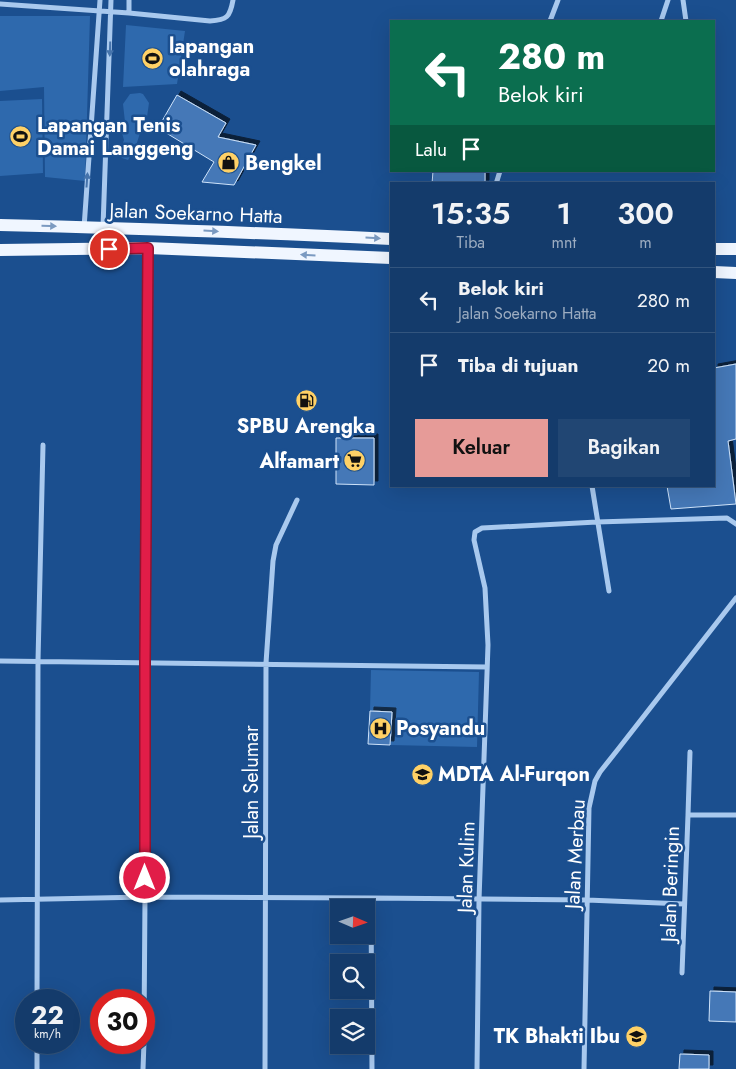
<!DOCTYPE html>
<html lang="id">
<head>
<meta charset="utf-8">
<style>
	:root { --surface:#143b6b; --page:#214673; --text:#f1f3f6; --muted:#9dadc1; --line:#33557e; --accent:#e69b98 }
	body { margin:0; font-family:Jost,sans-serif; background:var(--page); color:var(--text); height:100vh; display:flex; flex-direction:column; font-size:19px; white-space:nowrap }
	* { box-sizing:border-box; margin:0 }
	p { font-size:16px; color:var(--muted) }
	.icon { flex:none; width:28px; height:28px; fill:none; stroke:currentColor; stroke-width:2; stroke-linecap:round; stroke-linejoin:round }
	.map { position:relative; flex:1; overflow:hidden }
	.drawer { position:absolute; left:390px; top:182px; width:325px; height:305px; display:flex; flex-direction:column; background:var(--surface); border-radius:0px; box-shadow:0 5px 20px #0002,0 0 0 1px var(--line) }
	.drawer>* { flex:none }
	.banner { position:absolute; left:390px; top:20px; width:325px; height:152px; border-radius:0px; box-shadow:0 5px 20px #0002,0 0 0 1px var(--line); background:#0b6e4f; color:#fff; overflow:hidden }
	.needle { width:32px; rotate:92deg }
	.tools { position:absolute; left:330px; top:899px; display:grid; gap:10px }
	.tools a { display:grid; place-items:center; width:45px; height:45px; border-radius:0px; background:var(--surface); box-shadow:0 5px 20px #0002,0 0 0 1px var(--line); font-size:25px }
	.speed { position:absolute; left:15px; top:989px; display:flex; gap:10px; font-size:25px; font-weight:700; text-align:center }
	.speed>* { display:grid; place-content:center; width:65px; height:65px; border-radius:50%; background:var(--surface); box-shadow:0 5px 20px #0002,0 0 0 1px var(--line); line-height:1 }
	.speed small { font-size:12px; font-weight:400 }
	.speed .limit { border:8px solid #d22; background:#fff; color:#111 }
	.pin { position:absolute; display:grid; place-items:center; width:42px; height:42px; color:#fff; margin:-21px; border:2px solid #fff; border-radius:50%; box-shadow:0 1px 5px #0007 }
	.me { position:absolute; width:55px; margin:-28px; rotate:0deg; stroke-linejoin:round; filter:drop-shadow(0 0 4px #0008) }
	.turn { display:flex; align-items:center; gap:18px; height:105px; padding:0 25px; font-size:22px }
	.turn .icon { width:65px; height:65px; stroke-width:2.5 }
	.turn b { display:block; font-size:35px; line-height:42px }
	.then { display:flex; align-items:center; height:48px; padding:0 25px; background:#0003; gap:10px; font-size:19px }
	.eta { display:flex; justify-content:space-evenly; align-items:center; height:85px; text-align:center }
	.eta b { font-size:30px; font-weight:600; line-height:35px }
	.button { display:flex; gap:10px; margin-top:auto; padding:10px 25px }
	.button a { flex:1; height:58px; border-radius:0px; background:var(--accent); color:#111; font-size:20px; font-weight:600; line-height:58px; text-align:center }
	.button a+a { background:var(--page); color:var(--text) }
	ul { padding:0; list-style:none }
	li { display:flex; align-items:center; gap:15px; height:65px; padding:0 25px; border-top:1px solid var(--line) }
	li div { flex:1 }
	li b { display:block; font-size:19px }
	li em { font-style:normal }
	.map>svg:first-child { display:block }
	.green { fill:#2e69ad }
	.building { fill:#4478b7; stroke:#cfe3fa; filter:url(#shadow) }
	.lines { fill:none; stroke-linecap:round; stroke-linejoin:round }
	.minor { stroke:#a9c9ee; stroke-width:5 }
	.primary { stroke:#f0f6ff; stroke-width:12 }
	.oneway { fill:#4674ac }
	.oneway2 { fill:#7b9ac1 }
	.route-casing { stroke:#92132f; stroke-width:12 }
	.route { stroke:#e11d48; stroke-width:9 }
	.labels { text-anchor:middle; stroke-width:5; stroke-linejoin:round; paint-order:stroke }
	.poi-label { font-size:20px; font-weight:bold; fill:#fff; stroke:#1b4f8f; text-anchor:start }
	.street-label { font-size:20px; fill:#fff; stroke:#1b4f8f }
</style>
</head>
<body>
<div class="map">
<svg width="736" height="1069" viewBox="0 0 736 1069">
	<defs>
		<filter id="shadow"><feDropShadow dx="4" dy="-4" stdDeviation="0" flood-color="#0009"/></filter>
	</defs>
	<rect width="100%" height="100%" fill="#1b4f8f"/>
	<path class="green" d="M0,16H90L85,181L45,177L44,87L0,91Z
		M126,25L185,31L177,84L123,87Z
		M140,93L143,94L149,103L147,117L143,123L136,146L132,154L128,160L122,158L120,156L121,148L124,140L122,133L125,122L123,104L130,94Z
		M42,99L43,173L0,176V101Z
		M371,670L479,672L477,747L390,745L391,712L370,711Z"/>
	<path class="building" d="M177,95L226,123L218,137L256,145L234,185L202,182L214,162L158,128Z
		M433,171H485V184H432Z
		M736,364V439L728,441L736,504L671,509L667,486H714V368Z
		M336,438H374V485L336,484Z
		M370,711L392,712L390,745L368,744Z
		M710,991L736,992V1022L709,1021Z
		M680,1054L709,1055V1069H679Z"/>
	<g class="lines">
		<path class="minor" d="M683,0L686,21
			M0,4L129,13L210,21C227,20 230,17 233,0
			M129,13V0
			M550,21L558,0
			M661,21L668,0
			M496,184L500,171
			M103,227L111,0
			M84,228L100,0
			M592,486L609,591
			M0,661L487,667
			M688,815L690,752
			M371,898L587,900L684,904
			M0,900L145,897L371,898L372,1069
			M682,973L688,815H736
			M37,1000L38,661L43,445
			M144,1030L145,897V662L148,248
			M37,1069V1042
			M143,1069L144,1042
			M265,1069L266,663L273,561L276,545L297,500
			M477,1069L479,900L488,645L485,588L474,540L475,532L482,528L597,522L727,518L736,524
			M584,1069L589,808L595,781L600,772L619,748L736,598"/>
		<path class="primary" d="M0,225C130,228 261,233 391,239
			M714,249H736
			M0,250L148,248L391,258
			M714,272L736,273"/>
	</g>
	<defs><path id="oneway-solid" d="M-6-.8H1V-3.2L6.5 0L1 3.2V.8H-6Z" transform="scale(1.25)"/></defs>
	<g class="oneway">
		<use href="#oneway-solid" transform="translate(110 49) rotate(92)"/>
		<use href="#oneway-solid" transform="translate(87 180) rotate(-86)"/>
	</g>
	<g class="oneway2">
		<use href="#oneway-solid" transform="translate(49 226) rotate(2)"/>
		<use href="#oneway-solid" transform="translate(211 231) rotate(3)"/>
		<use href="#oneway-solid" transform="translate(373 238) rotate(3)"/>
		<use href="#oneway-solid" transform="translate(308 255) rotate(-177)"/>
	</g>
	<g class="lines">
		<defs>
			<path id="route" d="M109,249L148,248L145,662V878"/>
		</defs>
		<use href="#route" class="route-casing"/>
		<use href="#route" class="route"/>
	</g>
	<defs>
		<symbol id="stadium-disc" viewBox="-11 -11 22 22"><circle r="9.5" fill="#ffd166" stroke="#1b4f8f"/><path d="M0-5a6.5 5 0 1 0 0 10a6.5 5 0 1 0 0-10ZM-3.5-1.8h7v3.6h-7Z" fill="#111"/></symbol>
		<symbol id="shop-disc" viewBox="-11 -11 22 22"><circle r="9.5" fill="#ffd166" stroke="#1b4f8f"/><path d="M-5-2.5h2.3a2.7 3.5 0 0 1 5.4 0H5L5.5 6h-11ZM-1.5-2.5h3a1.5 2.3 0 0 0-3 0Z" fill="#111"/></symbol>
		<symbol id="fuel-disc" viewBox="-11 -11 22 22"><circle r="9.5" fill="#ffd166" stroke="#1b4f8f"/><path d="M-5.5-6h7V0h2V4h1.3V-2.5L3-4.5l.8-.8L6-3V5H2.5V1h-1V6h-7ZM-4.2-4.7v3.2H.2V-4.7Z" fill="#111"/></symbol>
		<symbol id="supermarket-disc" viewBox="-11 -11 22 22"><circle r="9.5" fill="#ffd166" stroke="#1b4f8f"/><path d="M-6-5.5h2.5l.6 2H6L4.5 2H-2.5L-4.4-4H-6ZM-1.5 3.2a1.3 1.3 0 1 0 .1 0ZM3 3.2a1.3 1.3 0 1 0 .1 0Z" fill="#111"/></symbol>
		<symbol id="hospital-disc" viewBox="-11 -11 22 22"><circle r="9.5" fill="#ffd166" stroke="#1b4f8f"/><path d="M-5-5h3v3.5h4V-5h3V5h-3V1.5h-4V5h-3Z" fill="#111"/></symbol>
		<symbol id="school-disc" viewBox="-11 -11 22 22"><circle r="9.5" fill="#ffd166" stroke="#1b4f8f"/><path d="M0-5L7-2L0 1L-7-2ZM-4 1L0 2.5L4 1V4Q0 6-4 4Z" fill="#111"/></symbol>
	</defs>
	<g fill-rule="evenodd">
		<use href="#stadium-disc" x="140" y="46" width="25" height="25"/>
		<use href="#stadium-disc" x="8" y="124" width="25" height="25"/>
		<use href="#shop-disc" x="216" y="150" width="25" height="25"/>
		<use href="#fuel-disc" x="294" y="388" width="25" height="25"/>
		<use href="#supermarket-disc" x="342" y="448" width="25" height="25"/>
		<use href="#hospital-disc" x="368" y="716" width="25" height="25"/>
		<use href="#school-disc" x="410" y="762" width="25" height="25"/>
		<use href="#school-disc" x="624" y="1024" width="25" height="25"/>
	</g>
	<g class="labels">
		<g class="poi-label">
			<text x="169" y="53">lapangan<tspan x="169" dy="23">olahraga</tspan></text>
			<text x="37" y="132">Lapangan Tenis<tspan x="37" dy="23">Damai Langgeng</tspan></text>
			<text x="245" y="170">Bengkel</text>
			<text x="306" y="433" text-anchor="middle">SPBU Arengka</text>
			<text x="339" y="468" text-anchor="end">Alfamart</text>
			<text x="396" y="735">Posyandu</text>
			<text x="438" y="781">MDTA Al-Furqon</text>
			<text x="620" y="1043" text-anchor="end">TK Bhakti Ibu</text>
		</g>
		<g class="street-label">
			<text transform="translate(196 213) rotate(2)" y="7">Jalan Soekarno Hatta</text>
			<text transform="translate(251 782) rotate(-90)" y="7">Jalan Selumar</text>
			<text transform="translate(575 854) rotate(-87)" y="7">Jalan Merbau</text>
			<text transform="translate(466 867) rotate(-88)" y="7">Jalan Kulim</text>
			<text transform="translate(670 884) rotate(-88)" y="7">Jalan Beringin</text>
		</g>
	</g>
</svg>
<div class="tools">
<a><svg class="needle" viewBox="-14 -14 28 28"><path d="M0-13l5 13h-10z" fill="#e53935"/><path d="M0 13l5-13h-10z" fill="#9dadc1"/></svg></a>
<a><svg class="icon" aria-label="search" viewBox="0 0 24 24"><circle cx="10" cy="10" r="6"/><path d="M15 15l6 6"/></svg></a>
<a><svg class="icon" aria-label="layers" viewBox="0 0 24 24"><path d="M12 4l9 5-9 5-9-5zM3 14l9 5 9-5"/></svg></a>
</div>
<div class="speed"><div>22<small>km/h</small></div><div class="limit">30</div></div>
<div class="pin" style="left:109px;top:249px;background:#d93025"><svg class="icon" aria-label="arrive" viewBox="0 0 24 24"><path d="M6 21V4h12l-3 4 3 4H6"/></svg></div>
<svg class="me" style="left:145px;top:878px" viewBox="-20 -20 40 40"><circle r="17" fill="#e11d48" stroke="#fff" stroke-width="3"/><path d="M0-11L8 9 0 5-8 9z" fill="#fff"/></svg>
<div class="banner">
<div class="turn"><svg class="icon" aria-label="left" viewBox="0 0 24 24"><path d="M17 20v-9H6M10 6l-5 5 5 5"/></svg><div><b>280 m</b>Belok kiri</div></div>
<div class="then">Lalu<svg class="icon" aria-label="arrive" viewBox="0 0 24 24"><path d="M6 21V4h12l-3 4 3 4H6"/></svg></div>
</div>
<section class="drawer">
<div class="eta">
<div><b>15:35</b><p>Tiba</p></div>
<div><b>1</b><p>mnt</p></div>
<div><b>300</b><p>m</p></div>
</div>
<ul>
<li><svg class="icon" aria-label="left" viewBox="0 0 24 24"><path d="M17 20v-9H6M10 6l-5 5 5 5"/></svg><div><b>Belok kiri</b><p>Jalan Soekarno Hatta</p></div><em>280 m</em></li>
<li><svg class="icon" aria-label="arrive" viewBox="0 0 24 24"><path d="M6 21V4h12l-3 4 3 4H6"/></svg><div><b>Tiba di tujuan</b></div><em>20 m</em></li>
</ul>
<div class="button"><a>Keluar</a><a>Bagikan</a></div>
</section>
</div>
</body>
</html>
